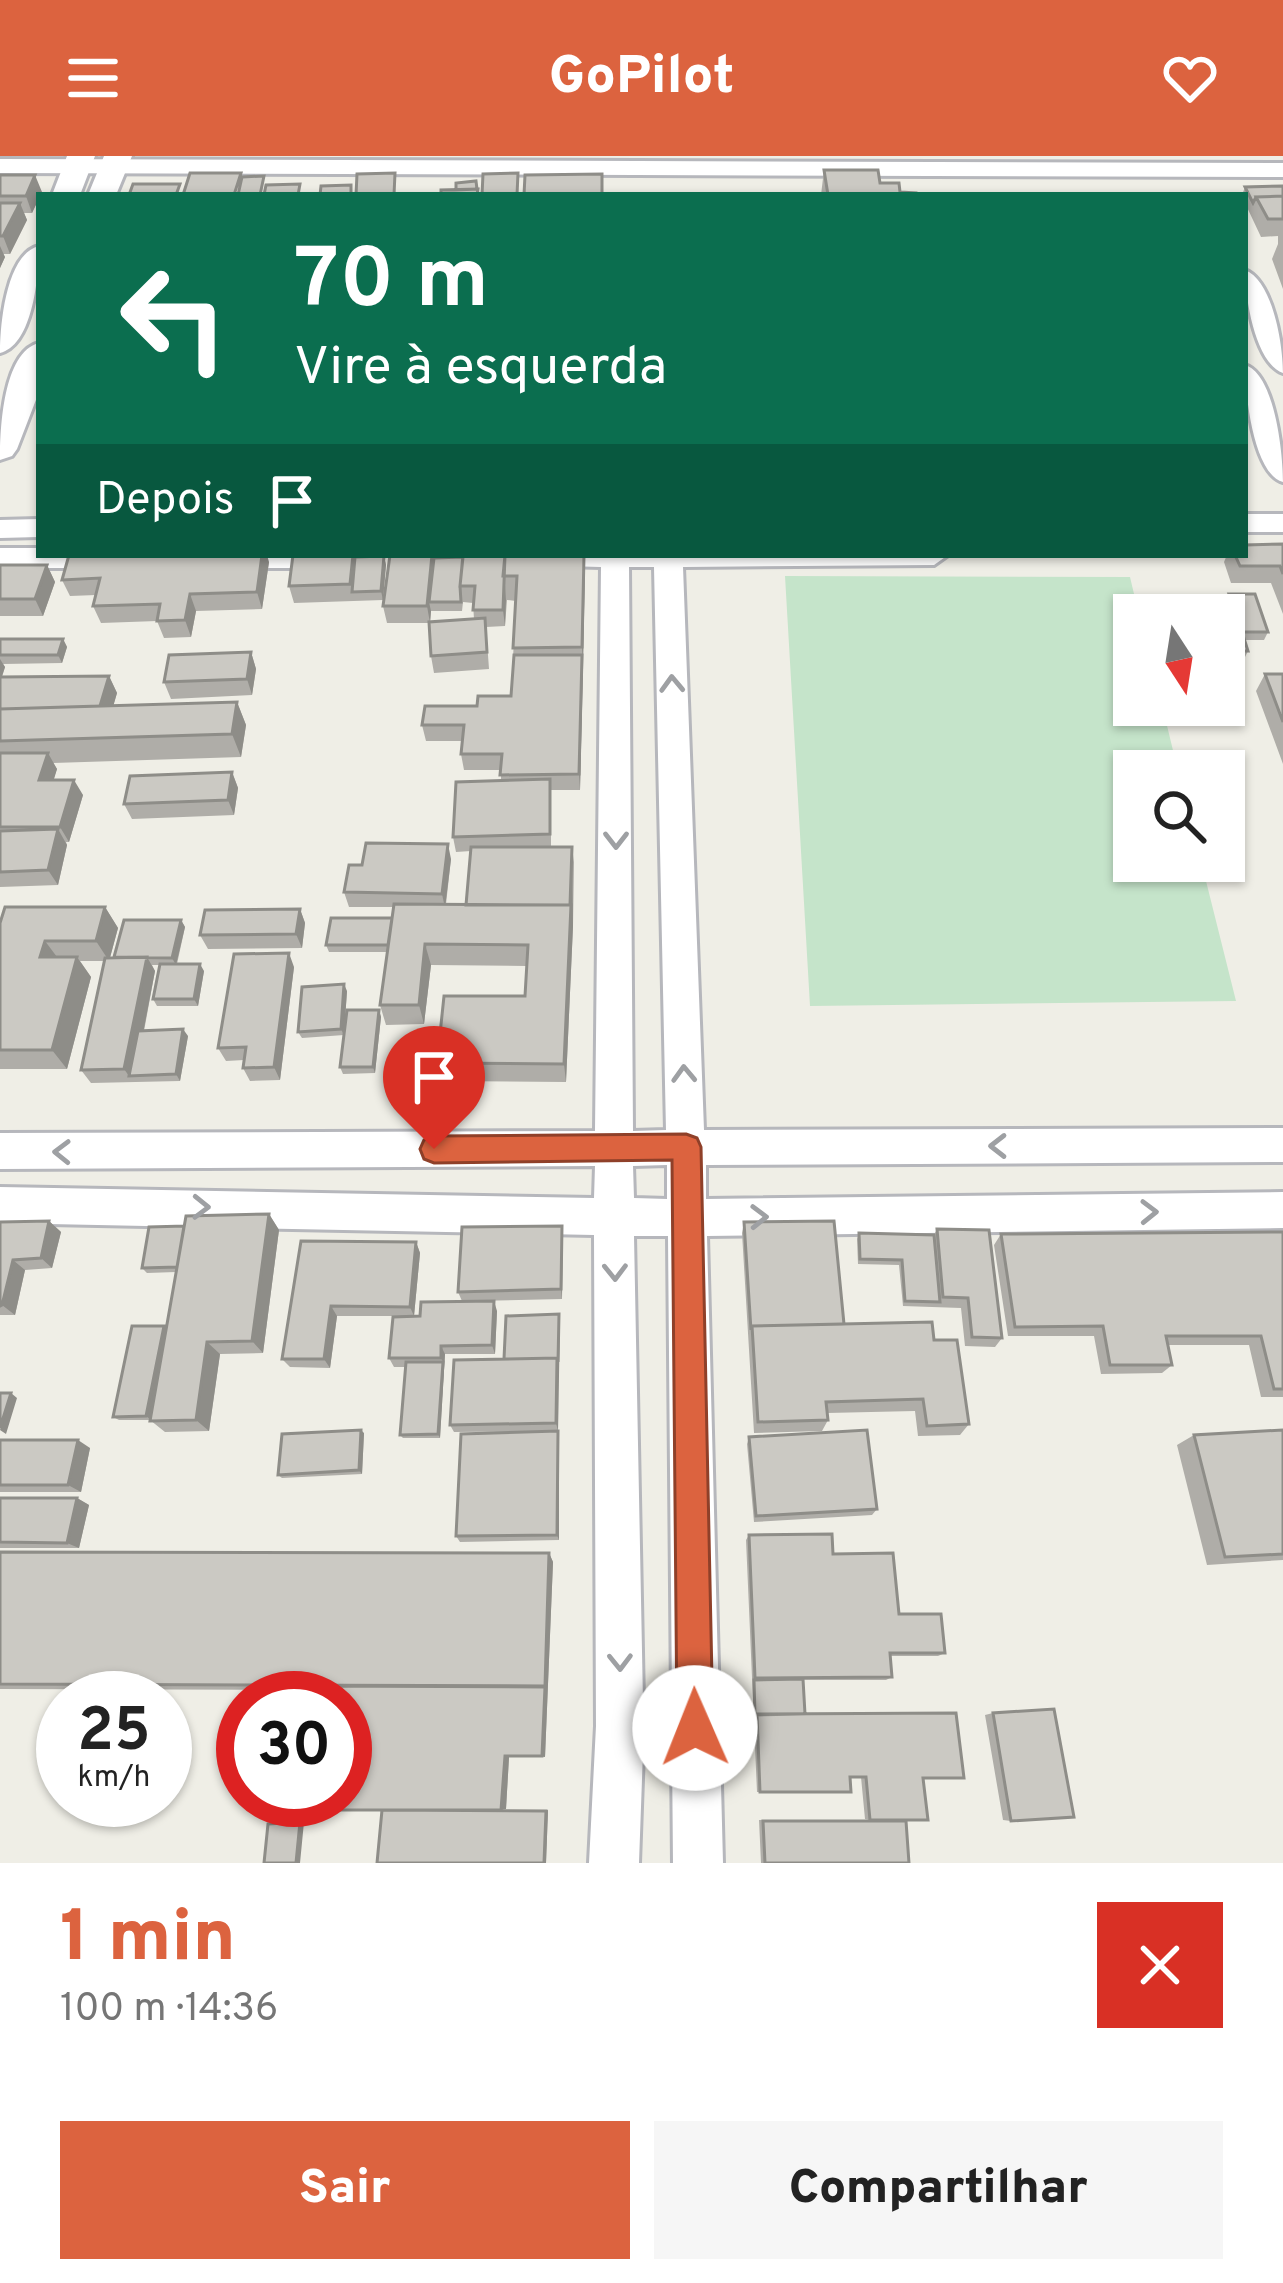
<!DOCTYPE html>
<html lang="pt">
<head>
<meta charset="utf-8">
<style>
	:root { --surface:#fff; --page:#f6f6f6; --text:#222; --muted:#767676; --accent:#dc633f }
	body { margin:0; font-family:Overpass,sans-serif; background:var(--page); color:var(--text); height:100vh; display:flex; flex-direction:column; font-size:45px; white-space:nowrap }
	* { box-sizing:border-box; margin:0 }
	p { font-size:39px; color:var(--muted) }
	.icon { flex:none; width:66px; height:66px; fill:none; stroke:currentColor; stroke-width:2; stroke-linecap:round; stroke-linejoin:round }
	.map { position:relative; height:1707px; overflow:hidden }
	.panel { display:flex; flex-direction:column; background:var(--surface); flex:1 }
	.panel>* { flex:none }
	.top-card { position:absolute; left:36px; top:36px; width:1212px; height:366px; border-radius:0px; box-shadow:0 3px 9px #0004; background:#0b6e4f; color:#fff; overflow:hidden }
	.needle { width:78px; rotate:168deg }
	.controls { position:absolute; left:1113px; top:438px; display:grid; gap:24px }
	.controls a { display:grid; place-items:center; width:132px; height:132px; border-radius:0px; background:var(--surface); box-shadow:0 3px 9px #0004; font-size:60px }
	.speed { position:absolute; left:36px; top:1515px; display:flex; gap:24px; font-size:60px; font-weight:700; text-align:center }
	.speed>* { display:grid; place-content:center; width:156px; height:156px; border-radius:50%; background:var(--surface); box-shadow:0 3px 9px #0004; line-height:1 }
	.speed small { font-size:30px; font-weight:400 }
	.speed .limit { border:18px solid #d22; background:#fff; color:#111 }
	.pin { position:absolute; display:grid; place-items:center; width:102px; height:102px; color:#fff; margin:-123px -51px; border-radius:50% 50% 50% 0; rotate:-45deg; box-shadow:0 0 12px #0007 }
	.pin .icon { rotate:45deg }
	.me { position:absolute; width:132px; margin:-66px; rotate:359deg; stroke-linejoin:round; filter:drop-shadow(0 0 9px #0008) }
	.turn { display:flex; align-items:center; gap:42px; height:252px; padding:0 60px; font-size:54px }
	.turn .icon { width:156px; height:156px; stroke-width:2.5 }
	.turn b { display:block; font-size:84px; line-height:102px }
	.then { display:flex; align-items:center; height:114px; padding:0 60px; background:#0003; gap:24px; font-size:45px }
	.round { display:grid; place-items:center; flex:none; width:126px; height:126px; border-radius:0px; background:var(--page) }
	.head { display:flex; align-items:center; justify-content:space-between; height:204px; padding:0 60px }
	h1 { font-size:72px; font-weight:800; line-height:90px; color:var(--accent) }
	.action { display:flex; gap:24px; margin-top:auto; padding:24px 60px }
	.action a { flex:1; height:138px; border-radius:0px; background:var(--accent); color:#fff; font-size:48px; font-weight:800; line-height:138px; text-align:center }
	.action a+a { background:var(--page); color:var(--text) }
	header { display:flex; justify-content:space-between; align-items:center; height:156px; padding:0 60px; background:var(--accent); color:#fff; font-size:54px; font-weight:800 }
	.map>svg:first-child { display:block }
	.green { fill:#c5e4ca }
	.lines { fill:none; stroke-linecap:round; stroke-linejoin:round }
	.minor-casing { stroke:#b6b7bc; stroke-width:6 }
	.tertiary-casing { stroke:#b6b7bc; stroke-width:6 }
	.minor { fill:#fff; fill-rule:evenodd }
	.tertiary { fill:#fff; fill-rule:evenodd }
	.wall { fill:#afada8; fill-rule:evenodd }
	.shaded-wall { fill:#8e8d88 }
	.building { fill:#cbc9c3; stroke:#8e8d88; stroke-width:3 }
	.oneway { stroke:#9ea0a3 }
	.route { fill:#dc633f; stroke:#8f4029; stroke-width:3 }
</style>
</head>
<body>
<header><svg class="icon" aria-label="menu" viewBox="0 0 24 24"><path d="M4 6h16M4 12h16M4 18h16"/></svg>GoPilot<svg class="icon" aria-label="heart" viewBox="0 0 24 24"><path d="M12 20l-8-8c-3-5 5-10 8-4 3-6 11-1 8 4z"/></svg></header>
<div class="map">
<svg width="1283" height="1707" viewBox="0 0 1283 1707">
	<rect width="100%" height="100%" fill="#efeee6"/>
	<path class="green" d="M785,420L1130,421L1139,459H1134V549H1162L1178,615H1134V705H1201L1236,845L810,850Z"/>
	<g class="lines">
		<defs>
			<path id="minor" d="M0,3L1283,7V21L0,17Z
				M1245,114C1273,125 1283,189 1283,217C1255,207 1245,141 1245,114Z
				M1245,209C1275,218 1283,298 1283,326C1253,318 1245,236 1245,209Z
				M1245,358H1283V376H1245Z
				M39,363V381L0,382V364Z
				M0,392H39V399L130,402L116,412H0Z
				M208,399H350L352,402L338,412H220L210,409Z
				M526,399H948L934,409L683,411L704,974L1283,972V1006L706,1009V1043L1283,1036V1072L707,1080L723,1707H673L672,1595H643L639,1707H589L596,1570L594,1079L0,1067V1031L594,1042L595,1010L0,1013V977L595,975L601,411L528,409ZM629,411H654L666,974L633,975ZM667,1009V1043L634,1042L633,1010ZM634,1080H668L672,1547H643Z"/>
			<path id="tertiary" d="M67,0H95L80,39H52Z
				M104,0H132L116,39H88Z
				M39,90C39,119 33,189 0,197C0,169 6,98 39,90Z
				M39,187V236L17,293L12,300L0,304C0,273 3,196 39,187Z"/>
		</defs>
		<use href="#minor" class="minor-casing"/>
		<use href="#tertiary" class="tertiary-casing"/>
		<use href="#minor" class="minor"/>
		<use href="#tertiary" class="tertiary"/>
	</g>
	<path class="wall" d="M824,14L880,27L900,36L916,39H821Z
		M0,19L42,36L32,57H24L27,64L10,98H3L5,101L0,112Z
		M1283,30V133L1272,103L1278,88V80L1261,81L1245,47V39H1242L1245,31Z
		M1283,388V458L1271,427H1231L1224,406L1227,399H1245Z
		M293,399H355V401L384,400L386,409L383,444L294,447L289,430Z
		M434,402L585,409L580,634H551V691H572L574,706L573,770L566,926L442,925L437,907L525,840L527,810L431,809L424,868L386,869L380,849L387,796H329L326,789L392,762L393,751H349L344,736L451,703L446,748L465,749L471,695L456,696L453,681L501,625V614H464L461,598L462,585H426L422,569L511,540L516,445L507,444L505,470L486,471L489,513L434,517L431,500L429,467H387L383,450ZM463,446L473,447L474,463L430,466L431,455H462Z
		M269,406L262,453L196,455L191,481L164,482L157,465L101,467L93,450L96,439L70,440L62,424Z
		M0,409H47L55,426L43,460H0Z
		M1229,438L1268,476L1264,484H1245L1248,495L1244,503H1224V462H1230L1225,446Z
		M0,483H63L67,491L62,507L3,508L5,511L2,521L109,520L117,537L113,550L237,546L246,569L241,601L53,607L57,613L53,624L83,639L69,686H66L67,689L58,729L0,731Z
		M251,496L256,513L252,539L171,543L164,526Z
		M1265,518H1283V608L1256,535Z
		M232,616L238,632L234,659L132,663L124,648Z
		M105,751L118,772L110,802H115L181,764L185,771L177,808L204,815L198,850H157L153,843L160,809H152L155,815L144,875L188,880L180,925L91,927L81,914L104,805H80L91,821L67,913H0V767Z
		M300,753L305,767L302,792L208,793L200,779Z
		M294,811L280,924L250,925L243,912L244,904L226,905L218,892Z
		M347,835L344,876L379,854L381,861L375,917L343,918L340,911L344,879L302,882L298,876Z
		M269,1058L279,1074L263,1197L220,1198L209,1275L165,1276L150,1264H119L113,1261L166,1172L176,1116L147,1117L142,1112L184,1070Z
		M49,1065L61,1076L52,1112L25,1114L15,1159H0V1066Z
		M744,1066L844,1168L934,1184L969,1268L960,1279L918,1280L915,1255L827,1257L828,1264L822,1275L754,1277L742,1077Z
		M562,1070V1143L472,1145L497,1155L495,1198H445L440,1282H403L400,1279L406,1211H394L389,1202L402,1160H337L330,1212L290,1211L282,1203L301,1085L416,1086L420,1097L414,1160H420L462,1145L458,1136Z
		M937,1073L1002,1182L995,1191L965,1190L961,1152L903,1150L899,1109L858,1108L857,1083L859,1077L934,1079Z
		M1283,1076V1241H1261L1249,1189H1168L1172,1209L1162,1217L1101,1218L1094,1180H1008L994,1089L1001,1078Z
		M559,1158L558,1275L454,1276L450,1269L504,1203Z
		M1283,1274V1404L1207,1409L1177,1289L1194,1279Z
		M558,1275L559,1283V1384L460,1386L456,1380Z
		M364,1277L362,1318L282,1322L278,1319Z
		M749,1281L877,1353L872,1359L754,1366L747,1288Z
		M0,1284L90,1292L81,1336H0Z
		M0,1342H77L89,1349L79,1392H0Z
		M749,1379L833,1398L945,1497L938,1500H890L892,1521L886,1524H803L805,1558L923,1622L870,1664L865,1663L861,1621H850L851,1636H757L746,1384Z
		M0,1396L549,1397L553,1406L545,1601H509L506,1653L403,1654H548L546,1707L382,1654L308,1534L0,1533Z
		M993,1557L1011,1665L1003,1664L985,1559Z
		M759,1664H897L909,1707H761Z"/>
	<path class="shaded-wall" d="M35,19L42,36L32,57L26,40Z
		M20,47L27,64L10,98L3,80Z
		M0,90L5,101L0,112Z
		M262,399H267L269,406L262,453L257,436Z
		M432,399H434L436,410L429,446L431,455L430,467L427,450Z
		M584,399L585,409L583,515L582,491Z
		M384,400L386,409L383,444L381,435Z
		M47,409L55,426L43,460L35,443Z
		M505,430L506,444L505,470L503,454Z
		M190,438L196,455L191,481L185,464Z
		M63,483L67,491L62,507L58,499Z
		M251,496L256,513L252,539L247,523Z
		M582,499L583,515L580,634L579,618Z
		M0,503L5,511L0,526Z
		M109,520L117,537L107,572L99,556Z
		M237,546L246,569L241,601L232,578Z
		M48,597L57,613L49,640L39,624Z
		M232,616L238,632L234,659L228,644Z
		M74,624L83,639L69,686L60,671Z
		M58,673L67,689L58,729L48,714Z
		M448,688L451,703L445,752L442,738Z
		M572,691L573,770L566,926L564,908Z
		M105,751L118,772L109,805L96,785Z
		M300,753L305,767L302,792L296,778Z
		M181,764L185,771L176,809L172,802Z
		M45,785L60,805L40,801Z
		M425,788L431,809L424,868L419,849Z
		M289,797L294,811L280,924L274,911Z
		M77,801L91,821L67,913L52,894Z
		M147,801L155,815L135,919L129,920L124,913Z
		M200,808L204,815L198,850L194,843Z
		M344,828L347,835L344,879L341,873Z
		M379,854L381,861L375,917L373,911Z
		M183,873L188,880L180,925L176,918Z
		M269,1058L279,1074L263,1197L252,1185Z
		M49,1065L61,1076L52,1112L41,1102Z
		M562,1070L563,1080L562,1143L561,1133Z
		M416,1086L420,1097L414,1160L410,1151Z
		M13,1104L25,1114L15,1159L2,1149Z
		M494,1145L497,1155L495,1198L492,1189Z
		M331,1150L337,1160L330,1212L324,1203Z
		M559,1158L560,1163L558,1275L556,1267Z
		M164,1170L169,1174L151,1264L146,1260Z
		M207,1186L220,1198L209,1275L196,1264Z
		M441,1190L445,1198L440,1282L438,1278L443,1206L441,1202Z
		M11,1237L17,1242L6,1278L0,1274Z
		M361,1274L364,1277L362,1318L359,1314Z
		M558,1275L559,1283V1384L557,1379Z
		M78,1284L90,1292L81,1336L68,1329Z
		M77,1342L89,1349L79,1392L67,1387Z
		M549,1397L553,1406L545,1601L542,1600Z
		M505,1600L509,1601L506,1653L501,1654Z
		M548,1654L546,1707H544L546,1655Z
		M300,1666H304L300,1707H296Z"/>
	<path class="building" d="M824,14H878L880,27H899L900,36L916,37V39H828Z
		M190,17H241L234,39H183Z
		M395,17L394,39H356L357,18Z
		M518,17L517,39H482L483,18Z
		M602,18V39H524L525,19Z
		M0,19H35L26,40H0Z
		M264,20L260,39H238L242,21Z
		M476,25L477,33L456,34V27Z
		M133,28H180L176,39H129Z
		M300,28L298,39H264L266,29Z
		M351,29V39H320L321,30Z
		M1283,30V40L1256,41L1253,47L1245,31Z
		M478,33L477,39H441V34Z
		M1283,40V63H1268L1256,41Z
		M0,47H20L3,80H0Z
		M1283,388V418L1280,410H1240L1235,399H1245V389Z
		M69,399H262L257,436L190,438L185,464L157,465L160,448L93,450L100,422L62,424Z
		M293,399H353L350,428L289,430Z
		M390,399H432L427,450H383Z
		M463,399H505L503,454H473L475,430H460Z
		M505,399H584L582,491L513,492L517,420H503Z
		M384,400L381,435L352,436L355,401Z
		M463,401L460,430L461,446H429L434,402Z
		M0,409H47L35,443H0Z
		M1229,438H1255L1268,476H1242L1248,495H1224V462H1238Z
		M485,462L487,496L431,500L429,466Z
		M0,483H63L58,499H0Z
		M251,496L247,523L164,526L169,499Z
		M514,499H582L579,618L500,619L502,598H461L464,569H422L425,550H477L478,540H511Z
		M1265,518H1283V566Z
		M109,520L100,550L0,553V521Z
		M237,546L232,578L0,585V553Z
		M0,597H48L39,624H74L60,671H0Z
		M232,616L228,644L124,648L130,620Z
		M550,623V678L453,681L456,626Z
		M58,673L48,714L0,716V675Z
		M366,687L448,688L442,738L344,736L349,709H362Z
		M471,691H572L570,749H466Z
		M394,748L571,749L564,908L437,907L444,840H525L528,789L425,788L419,849H380Z
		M5,751H105L96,785H45L40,801H77L52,894H0V767Z
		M300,753L296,778L200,779L205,754Z
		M331,762H392L388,789H326Z
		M124,764H181L172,802L114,801Z
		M289,797L274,911L243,912L246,891L218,892L234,798Z
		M147,801L124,913L81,914L105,802Z
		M160,808H200L194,843H153Z
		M344,828L341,873L298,876L302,831Z
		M347,854H379L373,911H340Z
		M183,873L176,918L129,920L138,875Z
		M269,1058L252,1185L207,1186L196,1264L150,1265L186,1060Z
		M49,1065L41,1102L13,1104L2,1149L0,1150V1066Z
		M834,1065L844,1168L752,1170L751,1174L744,1066Z
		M184,1070L177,1111L142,1112L149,1071Z
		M562,1070L561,1133L458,1136L462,1071Z
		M937,1073L989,1074L1002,1182L972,1181L968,1142L943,1141Z
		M1283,1076V1233H1274L1261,1180H1166L1172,1209H1110L1103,1170L1015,1171L1001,1078Z
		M859,1077L934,1079L940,1146L905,1145L902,1104L860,1103Z
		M301,1085L416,1086L410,1151L331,1150L324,1203H282Z
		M494,1145L492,1189L441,1190V1202H389L393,1161L420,1160L421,1146Z
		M559,1158L558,1206L557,1202L504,1203L506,1160Z
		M932,1166L934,1184H957L969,1268L927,1270L923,1243L826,1246L828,1264L758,1266L752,1170Z
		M132,1170H164L146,1260L113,1261Z
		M557,1202L556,1267L450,1269L454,1204Z
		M406,1206H443L438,1278L400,1279Z
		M0,1237H11L0,1272Z
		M361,1274L359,1314L278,1319L282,1278Z
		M867,1274L877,1353L756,1360L749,1281Z
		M1283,1274V1398L1225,1401L1194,1279Z
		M558,1275L557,1379L456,1380L461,1278Z
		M0,1284H78L68,1329H0Z
		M0,1342H77L67,1387L0,1386Z
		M832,1378L833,1398L893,1397L899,1458H941L945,1497H890L892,1521L755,1522L749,1379Z
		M0,1396L549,1397L545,1530L0,1528Z
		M803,1523L805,1558L755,1559L754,1524Z
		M309,1530L545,1531L542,1600H505L501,1654H293L295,1644H345V1542H307Z
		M1054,1553L1074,1661L1011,1665L993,1557Z
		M956,1557L964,1622H923L928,1664H870L866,1621H850L851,1636H760L757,1558Z
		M382,1654L546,1655L544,1707H377Z
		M763,1665H906L909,1707H765Z
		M300,1666L296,1707H264L268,1668Z"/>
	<defs><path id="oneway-chevron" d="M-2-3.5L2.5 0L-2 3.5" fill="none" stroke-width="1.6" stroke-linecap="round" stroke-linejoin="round" transform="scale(3)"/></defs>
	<g class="oneway">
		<use href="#oneway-chevron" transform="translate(672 528) rotate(-92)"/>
		<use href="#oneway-chevron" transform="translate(616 684) rotate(90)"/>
		<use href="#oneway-chevron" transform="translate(684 918) rotate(-92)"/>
		<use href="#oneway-chevron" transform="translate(998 990) rotate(180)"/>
		<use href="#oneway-chevron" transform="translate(62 996) rotate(-179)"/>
		<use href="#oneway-chevron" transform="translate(201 1051) rotate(1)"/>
		<use href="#oneway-chevron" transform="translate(1149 1056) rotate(-1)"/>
		<use href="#oneway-chevron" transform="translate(759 1061) rotate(-1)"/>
		<use href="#oneway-chevron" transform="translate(615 1116) rotate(89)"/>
		<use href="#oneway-chevron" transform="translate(620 1506) rotate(89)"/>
	</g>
	<path class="route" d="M686,978L697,982L701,991L713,1572L708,1585L695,1590L682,1585L677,1572L672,1004L434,1007L424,1003L420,993L424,984L434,980Z"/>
</svg>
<div class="controls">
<a><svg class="needle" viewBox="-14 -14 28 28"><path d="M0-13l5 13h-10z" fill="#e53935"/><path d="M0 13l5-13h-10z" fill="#767676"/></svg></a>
<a><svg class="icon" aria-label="search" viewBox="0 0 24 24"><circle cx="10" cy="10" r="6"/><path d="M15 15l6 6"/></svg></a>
</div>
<div class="speed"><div>25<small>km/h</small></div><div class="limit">30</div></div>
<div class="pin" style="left:434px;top:993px;background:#d93025"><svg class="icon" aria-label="arrive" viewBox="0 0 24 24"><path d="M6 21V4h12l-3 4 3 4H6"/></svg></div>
<svg class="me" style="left:695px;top:1572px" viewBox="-20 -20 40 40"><circle r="19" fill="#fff"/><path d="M0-13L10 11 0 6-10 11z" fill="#dc633f"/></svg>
<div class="top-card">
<div class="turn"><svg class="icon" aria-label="left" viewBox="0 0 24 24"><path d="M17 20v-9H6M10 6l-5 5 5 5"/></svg><div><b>70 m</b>Vire à esquerda</div></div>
<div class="then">Depois<svg class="icon" aria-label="arrive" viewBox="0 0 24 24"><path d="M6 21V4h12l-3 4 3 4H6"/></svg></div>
</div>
</div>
<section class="panel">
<div class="head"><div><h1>1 min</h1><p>100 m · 14:36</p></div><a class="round" style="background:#d93025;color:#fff"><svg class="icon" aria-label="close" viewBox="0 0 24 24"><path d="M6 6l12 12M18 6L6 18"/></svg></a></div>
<div class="action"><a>Sair</a><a>Compartilhar</a></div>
</section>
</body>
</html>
